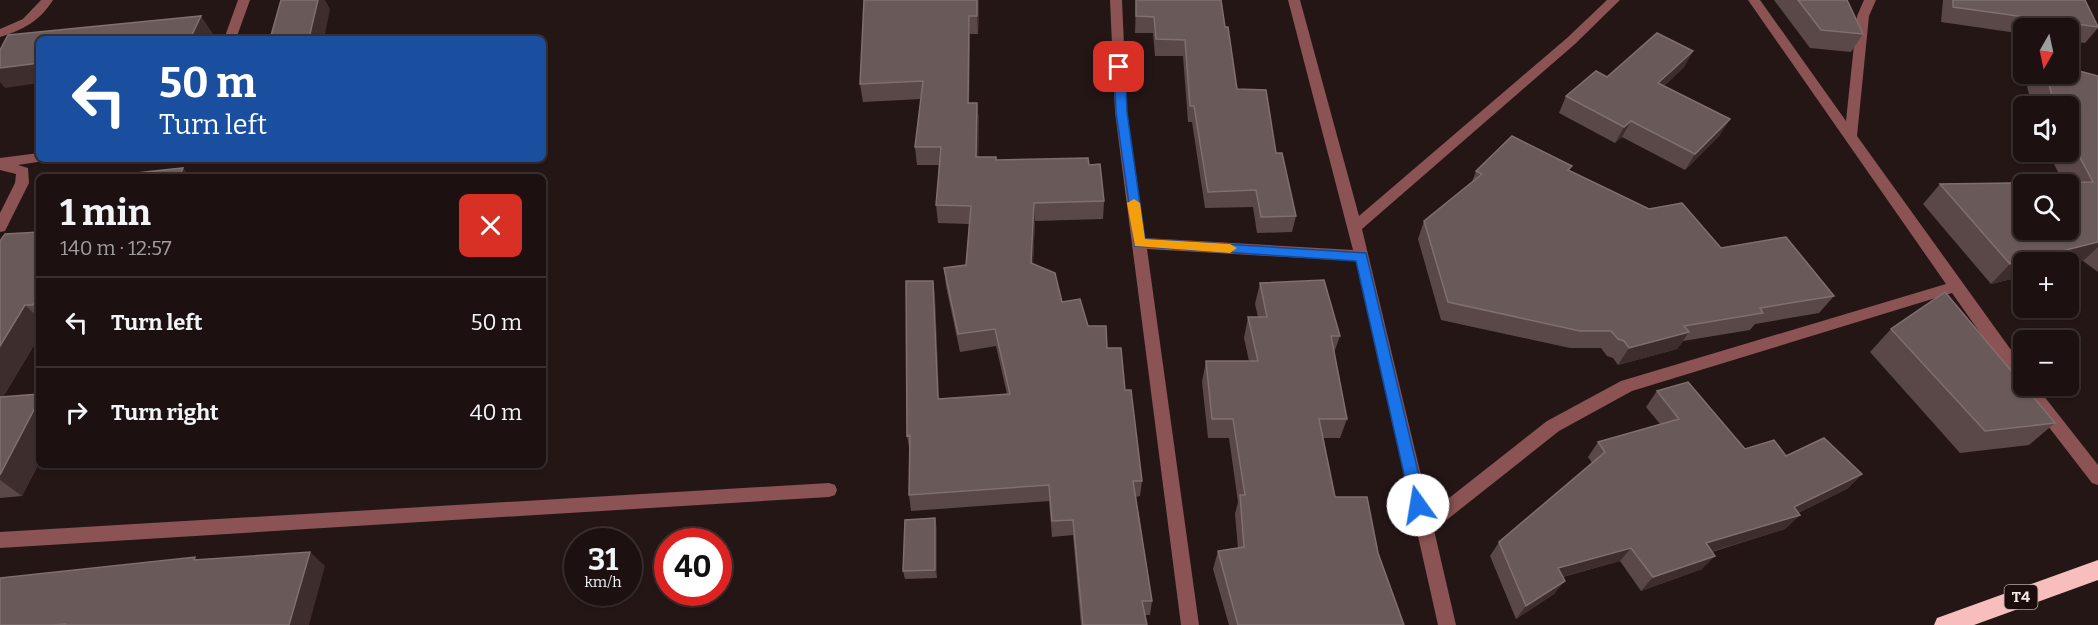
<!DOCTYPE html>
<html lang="en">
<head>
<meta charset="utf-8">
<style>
	:root { --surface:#1c1010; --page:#251919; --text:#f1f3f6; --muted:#a09d9f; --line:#3a3030 }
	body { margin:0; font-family:Bitter,serif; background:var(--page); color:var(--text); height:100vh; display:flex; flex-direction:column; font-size:22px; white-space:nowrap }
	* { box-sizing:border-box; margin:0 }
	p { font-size:20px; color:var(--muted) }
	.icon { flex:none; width:33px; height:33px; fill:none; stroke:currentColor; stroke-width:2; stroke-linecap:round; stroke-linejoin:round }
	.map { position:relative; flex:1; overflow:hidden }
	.sheet { position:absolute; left:36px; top:174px; width:510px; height:294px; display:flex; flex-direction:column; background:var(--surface); border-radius:9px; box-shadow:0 2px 4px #0004,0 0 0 2px var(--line) }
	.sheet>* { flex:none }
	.hud { position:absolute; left:36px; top:36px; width:510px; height:126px; border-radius:9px; box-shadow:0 2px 4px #0004,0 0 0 2px var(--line); background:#1a4fa0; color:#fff; overflow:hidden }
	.needle { width:39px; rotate:189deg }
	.buttons { position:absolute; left:2013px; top:18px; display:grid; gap:12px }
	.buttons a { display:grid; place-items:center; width:66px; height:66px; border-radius:9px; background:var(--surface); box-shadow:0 2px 4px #0004,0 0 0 2px var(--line); font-size:30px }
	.speed { position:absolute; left:564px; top:528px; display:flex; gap:12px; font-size:30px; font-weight:700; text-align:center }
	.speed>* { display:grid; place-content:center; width:78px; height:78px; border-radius:50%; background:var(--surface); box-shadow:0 2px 4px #0004,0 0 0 2px var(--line); line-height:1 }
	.speed small { font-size:15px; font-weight:400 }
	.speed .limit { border:9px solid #d22; background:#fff; color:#111 }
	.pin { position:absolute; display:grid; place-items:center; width:51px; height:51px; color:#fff; margin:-26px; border-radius:12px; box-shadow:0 3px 9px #0006 }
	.me { position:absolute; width:66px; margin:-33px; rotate:347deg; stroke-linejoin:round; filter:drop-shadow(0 0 4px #0008) }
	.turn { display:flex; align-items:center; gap:21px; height:126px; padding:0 24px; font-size:27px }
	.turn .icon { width:78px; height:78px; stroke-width:2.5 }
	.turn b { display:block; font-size:42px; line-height:51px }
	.round { display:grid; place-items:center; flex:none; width:63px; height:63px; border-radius:9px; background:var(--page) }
	.summary { display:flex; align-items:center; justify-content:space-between; height:102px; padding:0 24px }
	h1 { font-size:36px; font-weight:700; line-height:45px }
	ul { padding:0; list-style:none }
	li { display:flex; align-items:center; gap:18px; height:90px; padding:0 24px; border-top:2px solid var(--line) }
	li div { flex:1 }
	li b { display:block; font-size:22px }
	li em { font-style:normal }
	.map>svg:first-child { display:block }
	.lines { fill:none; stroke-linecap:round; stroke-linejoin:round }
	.minor { fill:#8b5353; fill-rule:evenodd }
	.highway { fill:#f8bebd; fill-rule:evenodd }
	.wall { fill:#5a4848 }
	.shaded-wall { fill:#3e2d2d }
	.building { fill:#6a5959; stroke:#806f6f; stroke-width:1.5; fill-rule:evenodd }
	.route { fill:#1a73e8; stroke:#114b97; stroke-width:1.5 }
	.slow { fill:#f59e0b }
	.labels { text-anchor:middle; stroke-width:4.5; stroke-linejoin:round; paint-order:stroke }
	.shield { fill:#1c0d0d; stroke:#b2a6a6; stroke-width:1.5 }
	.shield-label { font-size:15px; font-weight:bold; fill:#f3e7e7 }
</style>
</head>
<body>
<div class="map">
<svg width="2098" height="625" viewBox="0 0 2098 625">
	<rect width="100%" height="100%" fill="#251616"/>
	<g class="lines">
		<path class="minor" d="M41,0H53C40,21 23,30 0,37V29L23,19Z
			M238,0H250L236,39H224Z
			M1110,0H1122L1127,112L1145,238L1353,250L1288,0H1300L1359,216L1567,38L1607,0H1620L1575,44L1362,229L1430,513L1547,421L1621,381L1946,284L1748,0H1760L1846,121L1857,16L1864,0H1876L1869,16L1857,136L2024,368V386H2036L2098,465V485L2092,483L2021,391L1952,293L1632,391L1559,431L1434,530L1456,625H1438L1356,261L1147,249L1199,625H1181L1115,112Z
			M39,153V159H45L44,161L18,165L28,168L29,183L5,231L0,232V213L15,183L16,174L0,170V158Z
			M829,483L835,485L837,490L835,495L829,497L0,548V532Z"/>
		<path class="highway" d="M2098,560V580L1974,625H1934L1937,618Z"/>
	</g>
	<path class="wall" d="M864,0H979L978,34H970L969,103H977L979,121L978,157L996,160L1089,165L1104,201L1103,219L1035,221L1033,264L1062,302L1088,326L1107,348L1125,390L1142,481L1140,496L1136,497L1152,601L1150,615H1145L1147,625H1081L1073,535L1052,537L1049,501L911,511L909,495L910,452L907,436L933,281L935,298L939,399L1007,394L996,346L960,352L946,286L944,268L966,265L969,224L938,223L936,205L939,165H917L915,147L921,99L863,102L860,84Z
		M1136,0H1221L1225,27L1237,89L1276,153L1296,216L1292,232L1257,233L1253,207L1205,208L1192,122H1188L1183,56H1155L1153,33H1135Z
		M1774,0H1847L1863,34L1851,52L1810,48Z
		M1943,0H2085L2098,26V28L2085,43L2068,41V28H2024V34L1941,22Z
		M1693,51L1684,67L1664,86L1720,135L1685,170L1622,137L1615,143L1559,113L1566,96L1607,77Z
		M2033,74H2068L2098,76V272L2083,261L2024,262V276L1991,284L1923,204L1940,184L2063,182L2048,152H2068V106H2032L2026,82Z
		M1476,171H1570L1721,248L1834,296L1819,313L1755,324L1750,330L1683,341L1677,349L1618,365L1613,358L1607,356L1601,348H1570L1441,320L1418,239L1424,221L1472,182Z
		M39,232V337L3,397L39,394V463L22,496L0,498V241Z
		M1260,283L1340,336L1334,353L1347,419L1340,438H1323L1335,497L1378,553L1404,625H1229L1213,569L1218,551L1238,548L1235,514L1238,502L1229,438H1208L1202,382L1206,361H1249L1244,338L1248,317H1258L1255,304Z
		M1891,329L2055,423L2029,445L1960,453L1870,352Z
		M1657,391L1745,449L1786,456L1862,474L1847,489L1798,513L1800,515L1785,529L1712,552L1702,569L1641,591L1620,561L1563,577L1554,594L1516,619L1490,556L1499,542L1592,463L1588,457L1598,442L1660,424L1646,407Z
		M937,527V578L905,579L903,571Z"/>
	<path class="shaded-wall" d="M318,0H325L330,9L324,39L309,38Z
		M977,0H979V4L978,34L977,16Z
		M201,16L213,34L211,39H190Z
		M969,16L970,34L969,121L968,103Z
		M1693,51L1684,67L1649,100L1658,83Z
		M39,63V83L5,88L0,82V68Z
		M977,103L979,121L978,175L976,157Z
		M1730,119L1720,135L1685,170L1695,154Z
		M1631,121L1622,137L1615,143L1624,127Z
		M183,168L190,177H179Z
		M1034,203L1035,221L1032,281L1031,263Z
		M2098,242V247L2083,261L2068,264V262H2024V276L1991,284L2010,264Z
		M933,281L935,298L940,415L938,399Z
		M39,294V310L33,305Z
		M25,305L39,318V337L0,402V346Z
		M1689,332L1677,349L1618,365L1629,348Z
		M39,400V463L22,496L0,480V475Z
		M1862,474L1847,489L1781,521L1800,515L1785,529L1693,557L1706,543L1794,507Z
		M935,518L937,527V578L935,570Z
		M1631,548L1620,561L1547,581L1558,568Z
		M310,552L325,566L309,625H289Z
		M1715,556L1702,569L1641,591L1653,577Z
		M1565,581L1554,594L1516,619L1526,606Z"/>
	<path class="building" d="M281,0H318L309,38L333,36L332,39H270Z
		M864,0H977V16H969L968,103H977L976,157H996V160L1088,158L1089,165L1100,164L1104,201L1034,203L1031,263L1055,273L1062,302L1080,299L1088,326H1106L1107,348H1121L1125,390H1131L1142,481H1133L1152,601H1142L1147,625H1083L1073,520L1052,521L1049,485L909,495L910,435L907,436L906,281H933L938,399L1010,394L995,329L958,334L944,268L966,265L971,206L936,205L941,147H915L923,81L860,84Z
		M1136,0H1221L1225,27H1228L1237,89L1266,90L1276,153H1282L1296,216L1261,217L1256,190L1208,192L1194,106H1190L1185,40L1156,39L1154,17L1136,16Z
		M1798,0H1847L1863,34L1821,30Z
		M1953,0H2085L2098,27L1953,7Z
		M201,16L190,39H39V63L0,68V50L8,35Z
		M1657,33L1693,51L1658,83L1730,119L1695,154L1631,121L1624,127L1566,96L1596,71L1607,77Z
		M2068,68L2098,76V242L2010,264L1940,184L2093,182L2068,135V106H2055L2046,74H2068ZM2024,184H2068V230H2024Z
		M1512,136L1572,166L1568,170L1649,209L1682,203L1721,248L1786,237L1834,296L1760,308L1763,313L1684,326L1689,332L1629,348L1624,341L1618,339L1611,331H1580L1448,302L1424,221L1482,174L1476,171Z
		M183,168L179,177H109V176Z
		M39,232V294L33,305H25L0,346V241L5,234Z
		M1324,280L1340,336H1331L1347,419H1319L1335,497H1367L1378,553L1404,625H1238L1218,551L1244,547L1240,495H1245L1233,419H1212L1206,361H1258L1248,317H1267L1260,283Z
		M1945,292L2024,386L2055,423L1985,431L1891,329Z
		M1688,382L1745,449L1774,440L1786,456L1824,438L1862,474L1794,507L1800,515L1706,543L1715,556L1653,577L1631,548L1558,568L1565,581L1526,606L1499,542L1605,452L1598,442L1679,419L1657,391Z
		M39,394V400L0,475V397Z
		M935,518V570L903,571L905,520Z
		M310,552L289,625H64L65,624L51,625H0V578L195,557L194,560Z"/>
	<path class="route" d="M1119,63L1125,67L1127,112L1145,239L1366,253L1426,505L1424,510L1418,512L1413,510L1411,505L1356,261L1135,246L1116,112L1114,67Z"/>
	<path class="slow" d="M1134,199L1140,203L1145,239L1230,244L1237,248L1230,253L1135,246L1127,203Z"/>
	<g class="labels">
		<rect class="shield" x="2004.5" y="585" width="33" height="24" rx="4.5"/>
		<g class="shield-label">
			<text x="2021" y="602">T4</text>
		</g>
	</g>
</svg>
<div class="buttons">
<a><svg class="needle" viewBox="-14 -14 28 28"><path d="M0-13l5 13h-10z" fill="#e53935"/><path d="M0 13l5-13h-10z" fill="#a09d9f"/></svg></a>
<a><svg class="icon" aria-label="sound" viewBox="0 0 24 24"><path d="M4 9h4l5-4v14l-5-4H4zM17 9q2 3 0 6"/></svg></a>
<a><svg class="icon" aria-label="search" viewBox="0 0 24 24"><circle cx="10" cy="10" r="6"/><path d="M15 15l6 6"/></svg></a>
<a>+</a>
<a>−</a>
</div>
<div class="speed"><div>31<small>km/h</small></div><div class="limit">40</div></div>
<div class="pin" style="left:1119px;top:67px;background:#d93025"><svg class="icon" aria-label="arrive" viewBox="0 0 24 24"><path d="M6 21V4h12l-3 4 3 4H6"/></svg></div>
<svg class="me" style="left:1418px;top:505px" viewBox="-20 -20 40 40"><circle r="19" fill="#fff"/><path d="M0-13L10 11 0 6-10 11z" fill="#1a73e8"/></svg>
<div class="hud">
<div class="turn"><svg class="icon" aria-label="left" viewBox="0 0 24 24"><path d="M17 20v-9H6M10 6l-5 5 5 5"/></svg><div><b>50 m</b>Turn left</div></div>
</div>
<section class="sheet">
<div class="summary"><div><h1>1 min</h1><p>140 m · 12:57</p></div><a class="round" style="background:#d93025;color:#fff"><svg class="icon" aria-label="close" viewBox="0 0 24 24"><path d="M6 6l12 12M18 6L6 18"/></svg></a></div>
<ul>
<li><svg class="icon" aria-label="left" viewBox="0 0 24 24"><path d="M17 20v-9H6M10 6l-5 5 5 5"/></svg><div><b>Turn left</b></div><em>50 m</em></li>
<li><svg class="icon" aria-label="right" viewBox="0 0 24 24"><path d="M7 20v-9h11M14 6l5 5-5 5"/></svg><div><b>Turn right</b></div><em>40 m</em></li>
</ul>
</section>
</div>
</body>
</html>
